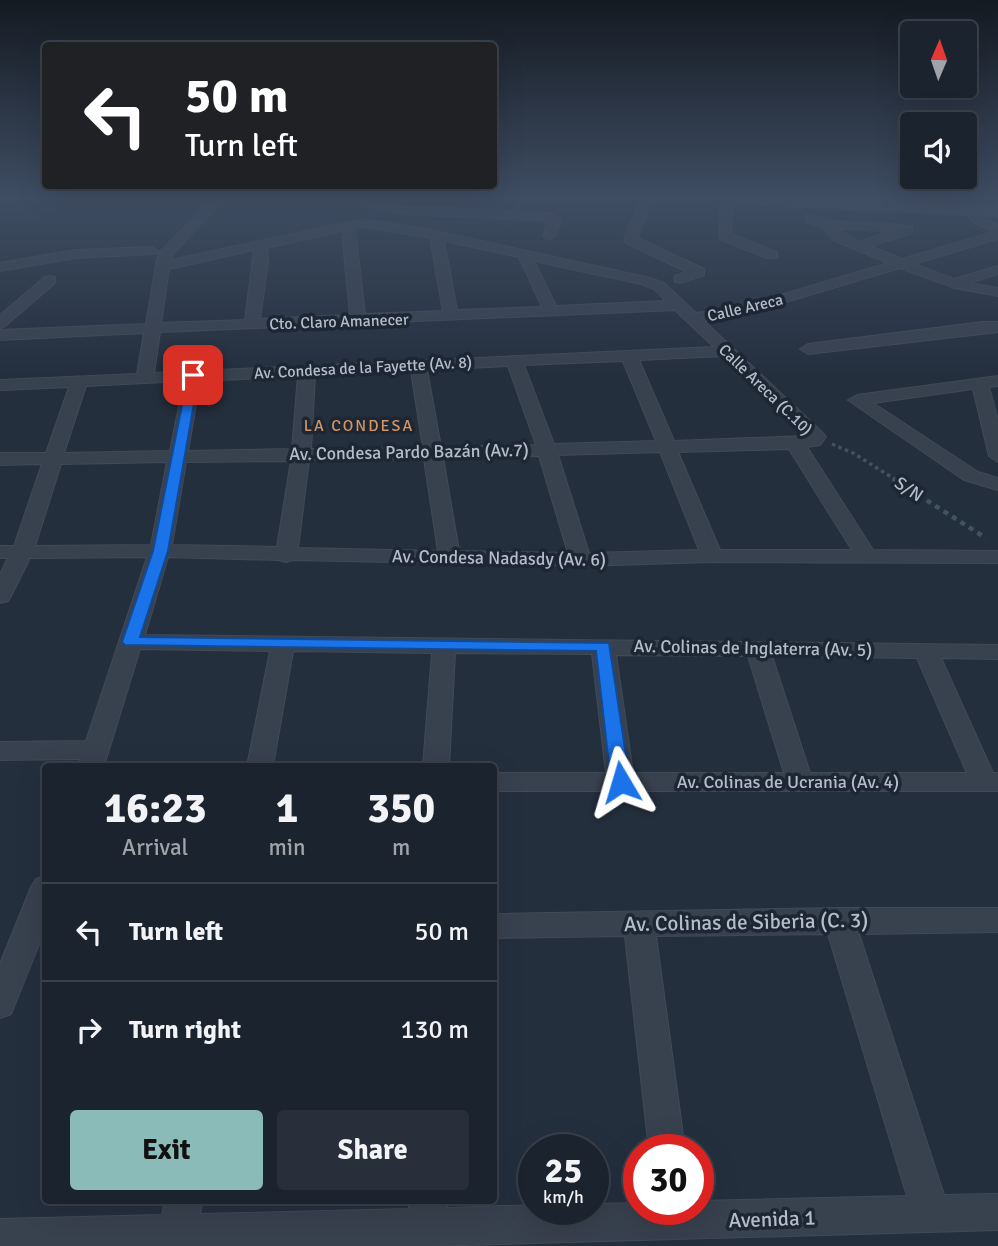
<!DOCTYPE html>
<html lang="en">
<head>
<meta charset="utf-8">
<style>
	:root { --surface:#1b232e; --page:#282f3a; --text:#f1f3f6; --muted:#a0a4aa; --line:#39404a; --accent:#8bbbb9 }
	body { margin:0; font-family:Signika,sans-serif; background:var(--page); color:var(--text); height:100vh; display:flex; flex-direction:column; font-size:26px; white-space:nowrap }
	* { box-sizing:border-box; margin:0 }
	p { font-size:23px; color:var(--muted) }
	.icon { flex:none; width:38px; height:38px; fill:none; stroke:currentColor; stroke-width:2; stroke-linecap:round; stroke-linejoin:round }
	.map { position:relative; flex:1; overflow:hidden }
	.details { position:absolute; left:42px; top:763px; width:455px; height:441px; display:flex; flex-direction:column; background:var(--surface); border-radius:7px; box-shadow:0 7px 28px #0002,0 0 0 2px var(--line) }
	.details>* { flex:none }
	.banner { position:absolute; left:42px; top:42px; width:455px; height:147px; border-radius:7px; box-shadow:0 7px 28px #0002,0 0 0 2px var(--line); background:#202124; color:#fff; overflow:hidden }
	.needle { width:46px; rotate:2deg }
	.buttons { position:absolute; left:900px; top:21px; display:grid; gap:14px }
	.buttons a { display:grid; place-items:center; width:77px; height:77px; border-radius:7px; background:var(--surface); box-shadow:0 7px 28px #0002,0 0 0 2px var(--line); font-size:35px }
	.speed { position:absolute; left:518px; top:1134px; display:flex; gap:14px; font-size:35px; font-weight:700; text-align:center }
	.speed>* { display:grid; place-content:center; width:91px; height:91px; border-radius:50%; background:var(--surface); box-shadow:0 7px 28px #0002,0 0 0 2px var(--line); line-height:1 }
	.speed small { font-size:18px; font-weight:400 }
	.speed .limit { border:10px solid #d22; background:#fff; color:#111 }
	.pin { position:absolute; display:grid; place-items:center; width:60px; height:60px; color:#fff; margin:-30px; border-radius:14px; box-shadow:0 4px 10px #0006 }
	.me { position:absolute; width:77px; margin:-38px; rotate:353deg; stroke-linejoin:round; filter:drop-shadow(0 0 5px #0008) }
	.turn { display:flex; align-items:center; gap:24px; height:147px; padding:0 28px; font-size:32px }
	.turn .icon { width:91px; height:91px; stroke-width:2.5 }
	.turn b { display:block; font-size:49px; line-height:60px }
	.eta { display:flex; justify-content:space-evenly; align-items:center; height:119px; text-align:center }
	.eta b { font-size:42px; font-weight:700; line-height:49px }
	.button { display:flex; gap:14px; margin-top:auto; padding:14px 28px }
	.button a { flex:1; height:80px; border-radius:7px; background:var(--accent); color:#111; font-size:28px; font-weight:700; line-height:80px; text-align:center }
	.button a+a { background:var(--page); color:var(--text) }
	ul { padding:0; list-style:none }
	li { display:flex; align-items:center; gap:21px; height:98px; padding:0 28px; border-top:2px solid var(--line) }
	li div { flex:1 }
	li b { display:block; font-size:26px }
	li em { font-style:normal }
	.map>svg:first-child { display:block }
	.lines { fill:none; stroke-linecap:round; stroke-linejoin:round }
	.minor-casing { stroke:#414a57; stroke-width:2 }
	.secondary-casing { stroke:#414a57; stroke-width:3 }
	.path-far1 { stroke:#3f5557; stroke-width:3.5; stroke-dasharray:3.5 3.5; stroke-linecap:butt }
	.path { stroke:#3f5557; stroke-width:4.5; stroke-dasharray:5 5; stroke-linecap:butt }
	.minor { fill:#38414e; fill-rule:evenodd }
	.secondary { fill:#465061; fill-rule:evenodd }
	.route { fill:#1a73e8; stroke:#114b97; stroke-width:2 }
	.labels { text-anchor:middle; stroke-width:7; stroke-linejoin:round; paint-order:stroke }
	.far-street-label { font-size:16px; fill:#b4bcc9; stroke:#1d2633 }
	.far-neighbourhood-label { font-size:16px; letter-spacing:2px; fill:#d59563; stroke:#1d2633 }
	.street-label { font-size:18px; fill:#b4bcc9; stroke:#1d2633 }
	.near-street-label { font-size:21px; fill:#b4bcc9; stroke:#1d2633 }
</style>
</head>
<body>
<div class="map">
<svg width="998" height="1246" viewBox="0 0 998 1246">
	<rect width="100%" height="100%" fill="#242f3e"/>
	<g class="lines">
		<defs>
			<path id="minor" d="M212,198H225L174,253L171,260L363,219L436,231L650,278L664,283L696,313L737,308L888,263L833,240L823,228L806,221V215C815,214 823,220 833,221C859,224 886,221 912,227V233L871,246L902,259L993,232L972,221L964,210L966,207H974L980,215L998,225V239L914,264L954,279L998,266V274L969,283L998,288V296L955,288L900,268L743,315L704,321L823,433L826,437L820,445L807,447L873,550L998,551V563L712,562L580,566L294,560L286,562L278,560L168,557L145,635L998,645V659L941,658L993,773H998V791H494V773H606L592,654L455,653L449,766H423L432,653L293,651L273,766H247L270,651L140,649L104,766H78L80,759L0,760V742L86,741L147,557L30,558L11,596L8,601L0,603V574L8,558H0V546H14L42,464L0,465V453H46L69,387L0,390V380L137,374L144,333L0,340V330L146,324L157,259L161,251ZM363,227L430,238L443,311L365,314L355,229ZM838,229L890,231L859,242ZM342,231L350,315L260,319L268,261L267,248ZM444,241L519,257L542,307L457,310ZM254,250L245,320L161,323L169,269ZM534,261L641,284L654,289L666,301L556,306ZM675,310L714,347L154,373L160,332ZM723,356L806,436L674,441L639,360ZM623,361L656,441L554,444L524,365ZM508,366L536,445L441,447L427,370ZM411,371L423,448L311,449L315,375ZM298,376L292,449L188,451L200,381ZM184,381L170,451L64,453L86,386ZM789,449L852,550H720L678,452ZM660,452L699,550L589,553L558,455ZM539,456L568,553L459,551L443,458ZM424,459L438,551L298,548L309,460ZM291,461L277,547L172,545L186,462ZM167,462L151,545L35,546L61,464ZM616,655L748,656L784,773H633ZM772,656L917,658L967,773H810Z
				M356,198L405,206L551,213L561,220L555,236L549,240L543,236L548,221L405,214L362,206Z
				M640,198H652L638,238L704,269V275L680,283L675,282V276L687,272L626,243L624,240Z
				M720,198H732L731,234L777,252V258H767L719,239Z
				M152,247L159,251L157,254L75,258L0,271V263L75,250Z
				M50,276L55,277V283L5,326L0,328V315L45,277Z
				M983,322H998V332L808,354L800,349L808,344Z
				M998,376V386L989,387L998,420V462L989,456L973,389L873,403L978,472L998,478V490L964,480L848,400L857,395Z
				M46,876V927L11,1014L0,1018V964L31,887L36,879Z
				M839,908H998V932L859,934L944,1195L998,1194V1230L429,1246H0V1219L162,1215L165,1200H203L200,1214L409,1209V1200H447V1208L534,1205V1209H593V1204L639,1203V1209H698V1201L907,1196L828,934L656,936L685,1150H649L625,936L494,938V914Z"/>
			<path id="secondary" d="M727,198H845L998,206V216L736,203Z"/>
		</defs>
		<use href="#minor" class="minor-casing"/>
		<use href="#secondary" class="secondary-casing"/>
		<path class="path-far1" d="M832,444L853,453L896,480"/>
		<path class="path" d="M893,479L986,538"/>
		<use href="#minor" class="minor"/>
		<use href="#secondary" class="secondary"/>
	</g>
	<linearGradient id="sky" x2="0" y2="1"><stop stop-color="#141a22"/><stop offset="0.53" stop-color="#3f4d63"/><stop offset="1" stop-color="#3f4d63" stop-opacity="0"/></linearGradient>
	<rect width="998" height="373" fill="url(#sky)"/>
	<path class="route" d="M193,372L199,375L168,551L140,637L609,643L630,782L627,787H614L611,782L596,651L125,645L122,642L153,551L188,375Z"/>
	<g class="labels">
		<g class="far-street-label">
			<text transform="translate(745 307) rotate(-13)" y="6">Calle Areca</text>
			<text transform="translate(339 321) rotate(-2)" y="6">Cto. Claro Amanecer</text>
			<text transform="translate(363 367) rotate(-3)" y="6">Av. Condesa de la Fayette (Av. 8)</text>
			<text transform="translate(766 389) rotate(44)" y="6">Calle Areca (C.10)</text>
		</g>
		<g class="far-neighbourhood-label">
			<text x="359" y="431">LA CONDESA</text>
		</g>
		<g class="street-label">
			<text transform="translate(409 452) rotate(-1)" y="6">Av. Condesa Pardo Bazán (Av.7)</text>
			<text transform="translate(909 489) rotate(33)" y="6">S/N</text>
			<text transform="translate(499 558) rotate(1)" y="6">Av. Condesa Nadasdy (Av. 6)</text>
			<text transform="translate(753 648) rotate(1)" y="6">Av. Colinas de Inglaterra (Av. 5)</text>
			<text x="788" y="788">Av. Colinas de Ucrania (Av. 4)</text>
		</g>
		<g class="near-street-label">
			<text transform="translate(746 922) rotate(-1)" y="7">Av. Colinas de Siberia (C. 3)</text>
			<text transform="translate(772 1219) rotate(-2)" y="7">Avenida 1</text>
		</g>
	</g>
</svg>
<div class="buttons">
<a><svg class="needle" viewBox="-14 -14 28 28"><path d="M0-13l5 13h-10z" fill="#e53935"/><path d="M0 13l5-13h-10z" fill="#a0a4aa"/></svg></a>
<a><svg class="icon" aria-label="sound" viewBox="0 0 24 24"><path d="M4 9h4l5-4v14l-5-4H4zM17 9q2 3 0 6"/></svg></a>
</div>
<div class="speed"><div>25<small>km/h</small></div><div class="limit">30</div></div>
<div class="pin" style="left:193px;top:375px;background:#d93025"><svg class="icon" aria-label="arrive" viewBox="0 0 24 24"><path d="M6 21V4h12l-3 4 3 4H6"/></svg></div>
<svg class="me" style="left:621px;top:782px" viewBox="-20 -20 40 40"><path d="M0-17L14 15 0 8-14 15z" fill="#1a73e8" stroke="#fff" stroke-width="4"/></svg>
<div class="banner">
<div class="turn"><svg class="icon" aria-label="left" viewBox="0 0 24 24"><path d="M17 20v-9H6M10 6l-5 5 5 5"/></svg><div><b>50 m</b>Turn left</div></div>
</div>
<section class="details">
<div class="eta">
<div><b>16:23</b><p>Arrival</p></div>
<div><b>1</b><p>min</p></div>
<div><b>350</b><p>m</p></div>
</div>
<ul>
<li><svg class="icon" aria-label="left" viewBox="0 0 24 24"><path d="M17 20v-9H6M10 6l-5 5 5 5"/></svg><div><b>Turn left</b></div><em>50 m</em></li>
<li><svg class="icon" aria-label="right" viewBox="0 0 24 24"><path d="M7 20v-9h11M14 6l5 5-5 5"/></svg><div><b>Turn right</b></div><em>130 m</em></li>
</ul>
<div class="button"><a>Exit</a><a>Share</a></div>
</section>
</div>
</body>
</html>
